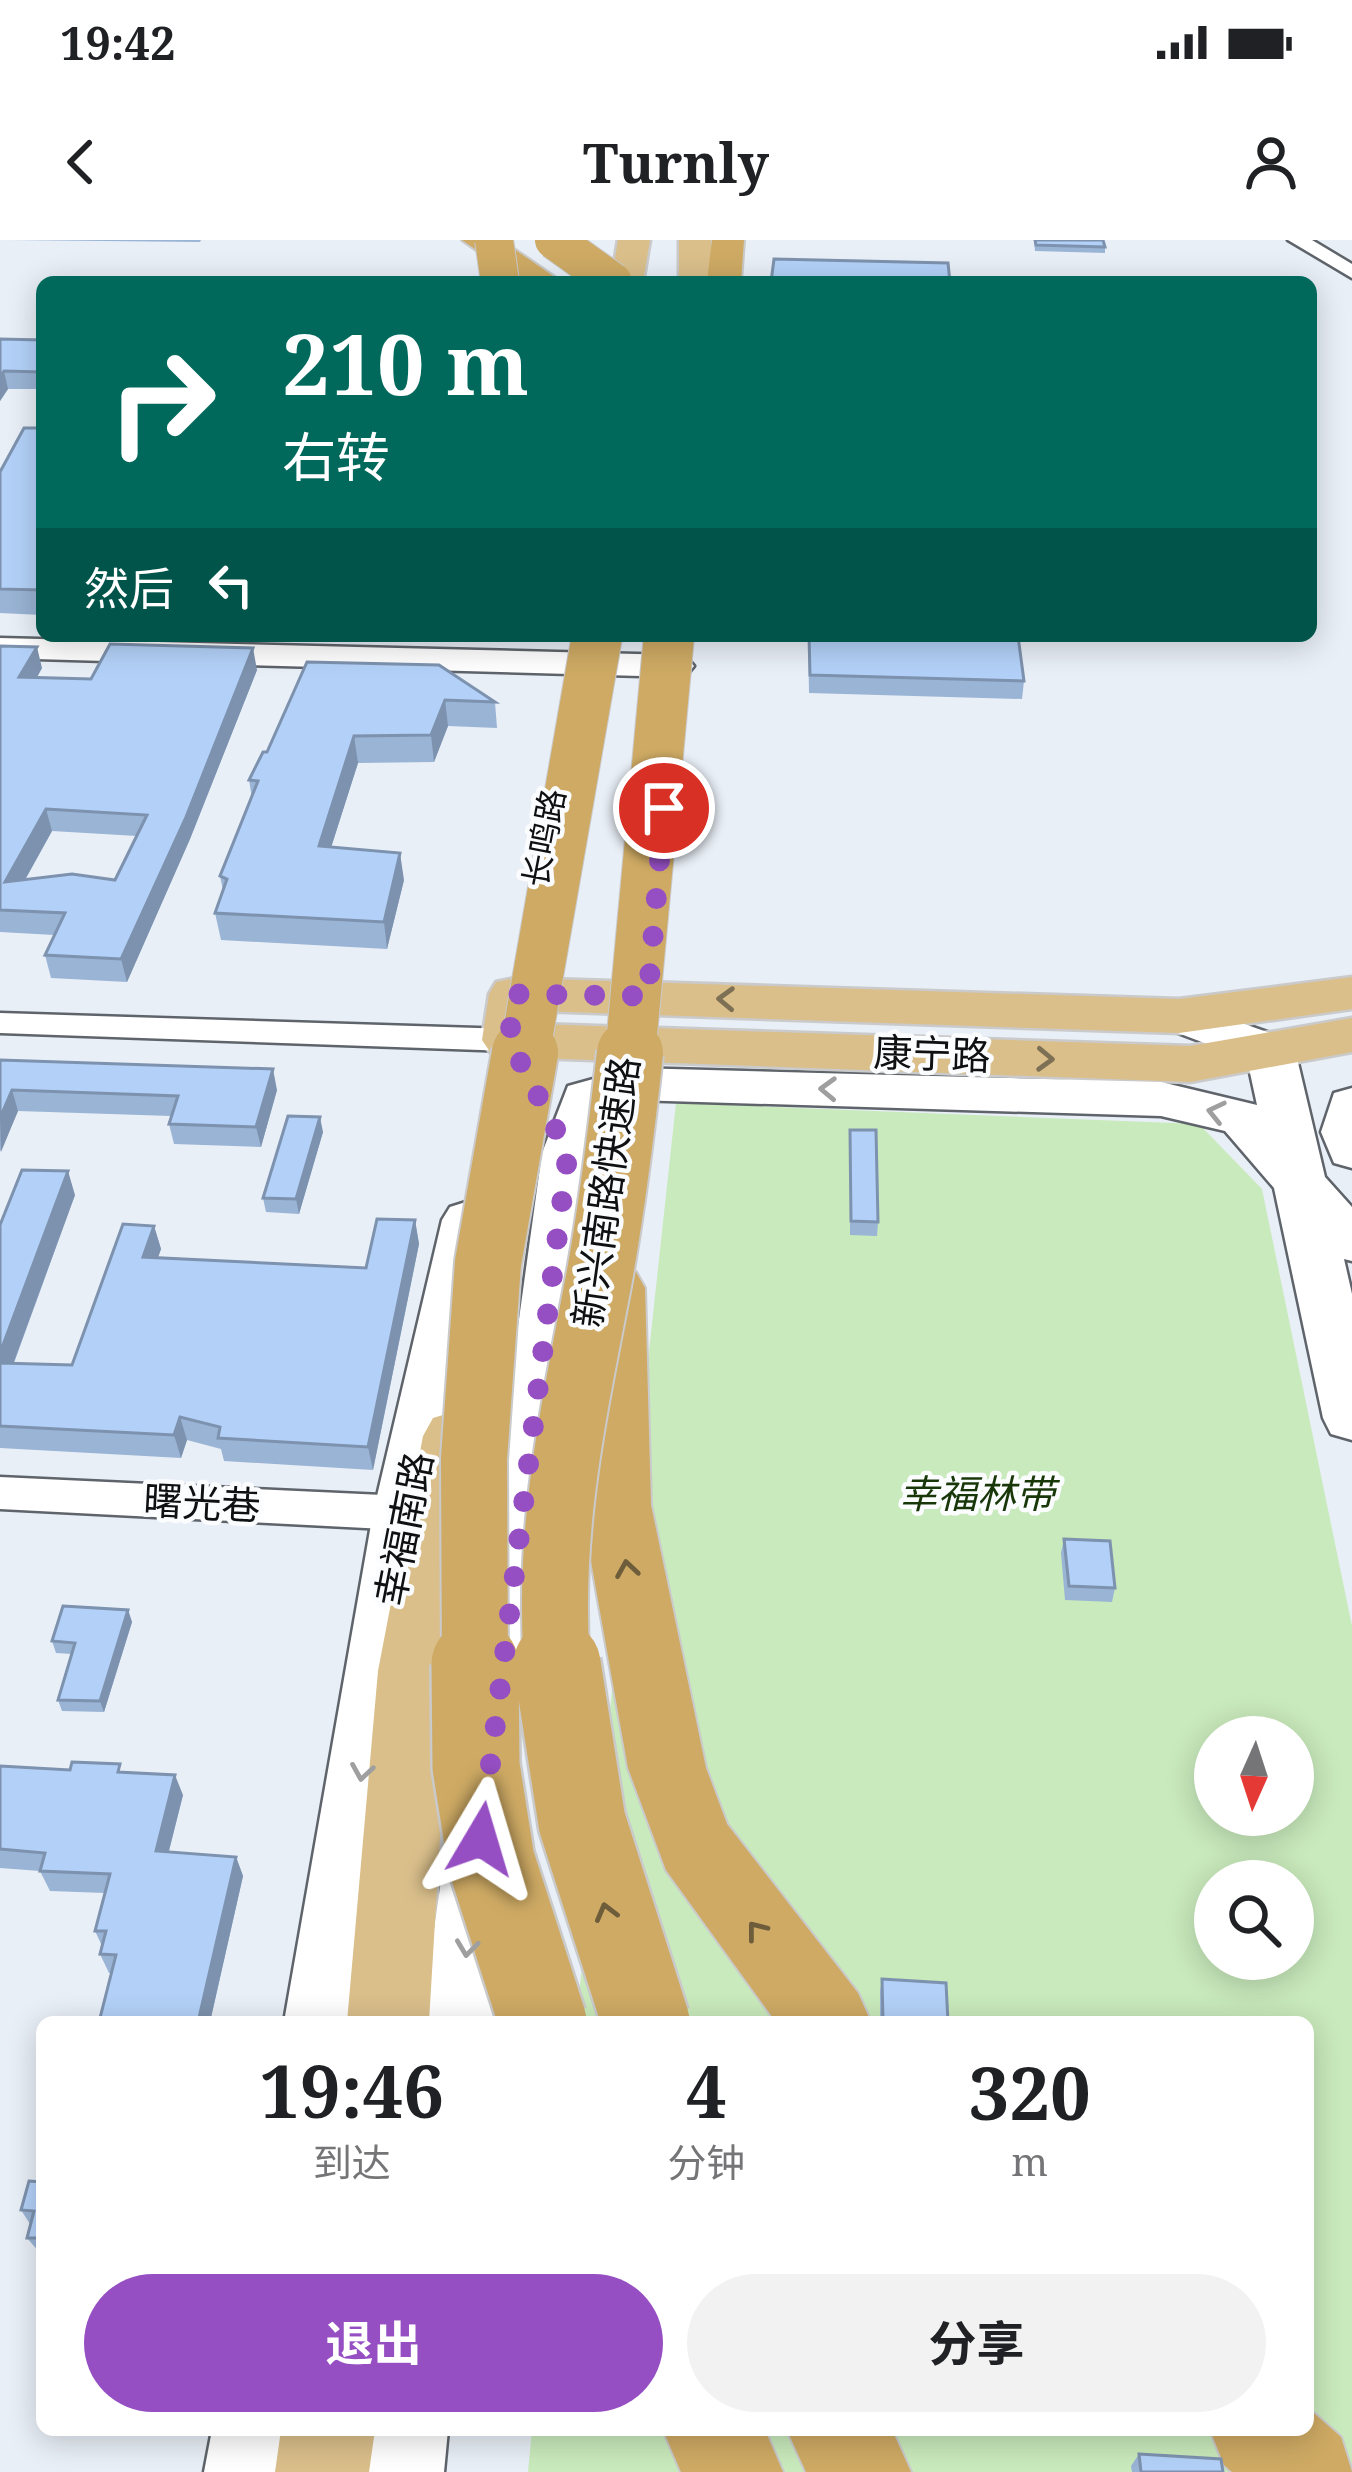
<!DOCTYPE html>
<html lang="zh">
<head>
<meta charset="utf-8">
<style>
	:root { --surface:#fff; --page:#f2f2f2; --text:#202124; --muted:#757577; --accent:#964fc3 }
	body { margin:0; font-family:"Noto Serif","Noto Sans SC",serif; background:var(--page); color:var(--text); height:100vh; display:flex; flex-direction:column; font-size:45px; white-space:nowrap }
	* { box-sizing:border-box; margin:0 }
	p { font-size:39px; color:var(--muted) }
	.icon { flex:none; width:66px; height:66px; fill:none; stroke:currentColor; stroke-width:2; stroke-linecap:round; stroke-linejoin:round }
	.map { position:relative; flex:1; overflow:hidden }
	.drawer { position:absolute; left:36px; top:1776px; width:1278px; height:420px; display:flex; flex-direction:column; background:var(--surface); border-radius:18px; box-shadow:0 6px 30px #0003 }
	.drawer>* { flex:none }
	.guide { position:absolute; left:36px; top:36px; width:1281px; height:366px; border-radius:18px; box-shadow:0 6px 30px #0003; background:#00695c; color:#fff; overflow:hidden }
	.needle { width:78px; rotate:183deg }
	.buttons { position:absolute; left:1194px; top:1476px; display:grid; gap:24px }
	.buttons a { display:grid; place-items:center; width:120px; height:120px; border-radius:50%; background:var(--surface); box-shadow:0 6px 30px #0003; font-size:60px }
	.pin { position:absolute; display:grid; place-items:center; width:102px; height:102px; color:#fff; margin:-51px; border:6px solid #fff; border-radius:50%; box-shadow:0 3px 12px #0007 }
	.me { position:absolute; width:132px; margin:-66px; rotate:7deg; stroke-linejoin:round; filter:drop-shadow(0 0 9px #0008) }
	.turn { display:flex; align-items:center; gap:42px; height:252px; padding:0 48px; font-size:54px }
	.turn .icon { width:156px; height:156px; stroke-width:2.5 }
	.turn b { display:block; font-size:84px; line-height:102px }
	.then { display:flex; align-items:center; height:114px; padding:0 48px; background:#0003; gap:24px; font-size:45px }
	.eta { display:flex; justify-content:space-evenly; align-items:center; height:204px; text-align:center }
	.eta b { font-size:72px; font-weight:700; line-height:84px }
	.cta { display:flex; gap:24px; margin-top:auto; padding:24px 48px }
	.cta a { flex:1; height:138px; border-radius:72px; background:var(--accent); color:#fff; font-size:48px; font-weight:700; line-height:138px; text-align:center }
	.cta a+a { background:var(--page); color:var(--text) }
	.status { display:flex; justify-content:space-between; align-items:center; height:84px; padding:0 60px; background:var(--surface); direction:ltr }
	.status svg { height:33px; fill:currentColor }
	header { display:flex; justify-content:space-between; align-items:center; height:156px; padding:0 48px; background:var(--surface); font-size:54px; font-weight:700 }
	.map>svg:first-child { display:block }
	.green { fill:#c9eabc; fill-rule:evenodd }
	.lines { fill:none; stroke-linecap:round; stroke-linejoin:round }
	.minor-casing { stroke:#5f646b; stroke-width:5 }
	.tertiary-casing { stroke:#5f646b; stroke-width:5 }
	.secondary-casing { stroke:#5f646b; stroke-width:5 }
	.primary-casing { stroke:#cacacb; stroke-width:5 }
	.trunk-casing { stroke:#cacacb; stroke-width:4 }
	.minor { fill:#fff; fill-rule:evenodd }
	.tertiary { fill:#fff; fill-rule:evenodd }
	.secondary { fill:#fff; fill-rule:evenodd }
	.primary { fill:#dabf8b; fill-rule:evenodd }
	.trunk { fill:#ceaa64; fill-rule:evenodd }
	.trunk-bridge-far3-casing { stroke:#cacacb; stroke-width:40; stroke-linecap:butt }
	.trunk-bridge-far2-casing { stroke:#cacacb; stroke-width:52; stroke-linecap:butt }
	.trunk-bridge-far1-casing { stroke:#cacacb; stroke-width:70; stroke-linecap:butt }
	.trunk-bridge-casing { stroke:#cacacb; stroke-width:92; stroke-linecap:butt }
	.trunk-bridge-far3 { stroke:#ceaa64; stroke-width:38 }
	.trunk-bridge-far2 { stroke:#ceaa64; stroke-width:50 }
	.trunk-bridge-far1 { stroke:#ceaa64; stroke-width:66 }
	.trunk-bridge { stroke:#ceaa64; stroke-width:87 }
	.wall { fill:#9ab4d5; fill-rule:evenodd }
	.shaded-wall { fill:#7d92ae }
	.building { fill:#b3d1f8; stroke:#7d92ae; stroke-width:3; fill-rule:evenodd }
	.oneway { stroke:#7e7055 }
	.oneway2 { stroke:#9f9fa0 }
	.oneway3 { stroke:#6e5d3b }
	.route { stroke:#964fc3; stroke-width:21; stroke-dasharray:0 37.8 }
	.labels { text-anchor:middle; stroke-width:9; stroke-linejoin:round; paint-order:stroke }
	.far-street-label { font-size:33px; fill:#0e1012; stroke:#fbfcfe }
	.street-label { font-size:39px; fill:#0e1012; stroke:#fbfcfe }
	.park-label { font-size:39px; font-style:italic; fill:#183708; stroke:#fbfcfe }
</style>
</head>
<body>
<div class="status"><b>19:42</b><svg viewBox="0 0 49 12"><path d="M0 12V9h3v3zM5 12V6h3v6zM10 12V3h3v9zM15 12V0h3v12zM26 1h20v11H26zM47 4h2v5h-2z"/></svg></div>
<header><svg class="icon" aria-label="back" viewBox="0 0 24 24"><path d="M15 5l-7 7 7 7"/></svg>Turnly<svg class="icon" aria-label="person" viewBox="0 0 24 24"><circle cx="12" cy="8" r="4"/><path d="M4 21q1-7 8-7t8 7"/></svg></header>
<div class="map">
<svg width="1352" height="2232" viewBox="0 0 1352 2232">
	<rect width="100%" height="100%" fill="#e9eff7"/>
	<path class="green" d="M676,863L1199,884L1262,949L1352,1386V2232H528L532,2190H1308V1782H576ZM1215,1497H1293V1575H1215ZM1215,1641H1293V1719H1215Z"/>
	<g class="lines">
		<defs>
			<path id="minor" d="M1288,0H1312L1352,24V38Z
				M0,773L509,789L521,792L526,800L521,808L509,811L0,793Z
				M0,1237L404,1256L419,1261L425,1273L419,1285L404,1290L0,1269Z"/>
			<path id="tertiary" d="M0,398L676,415L688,419L694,426L688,433L676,437L0,418Z"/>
			<path id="secondary" d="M1179,761L1287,799L1295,810L1325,937L1352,967V1021L1344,1019L1352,1054V1200L1331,1194L1323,1178L1274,948L1225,891L1161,876L635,860L608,868L594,913L532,1462L522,1482L499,1490L476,1482L466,1462L542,913L568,846L633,828L1161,842L1257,865L1247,819L1162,787L1155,776L1162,765Z
				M1352,848V928L1334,923L1321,892L1334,853Z
				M469,961L488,967L496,980L435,1273L358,1782H284L373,1273L442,980L450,967Z
				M479,1587L504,1596L514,1619L495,1782H421L444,1619L454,1596Z
				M212,2190H296L290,2232H204Z
				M364,2190H448L444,2232H358Z"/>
			<path id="primary" d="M618,0H650L643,42H611Z
				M679,0H711V42H679Z
				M1352,737V769L1179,793L539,771L538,784L1190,806L1352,778V812L1190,842L509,817L490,812L482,800L489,754L496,742L515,738L1179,759Z
				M456,1171L479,1178L489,1196L450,1431L429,1782H347L378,1431L423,1196L433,1178Z
				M281,2190H375L369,2232H275Z"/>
			<path id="trunk" d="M462,0H501L562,42H522Z
				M712,0H744L741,42H707Z
				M613,1025L636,1032L645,1048L651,1265L706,1528L727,1584L858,1753L871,1782H776L666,1630L628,1528L581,1265V1048L590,1032Z
				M1308,2168L1341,2197L1352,2232H1232L1224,2225L1210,2190H1308Z
				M663,2190H765L783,2232H681Z
				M787,2190H892L911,2232H806Z"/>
		</defs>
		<use href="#minor" class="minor-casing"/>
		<use href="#tertiary" class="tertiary-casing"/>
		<use href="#secondary" class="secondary-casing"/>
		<use href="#primary" class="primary-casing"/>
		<use href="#trunk" class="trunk-casing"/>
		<use href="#minor" class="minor"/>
		<use href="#tertiary" class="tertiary"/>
		<use href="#secondary" class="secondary"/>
		<use href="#primary" class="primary"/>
		<use href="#trunk" class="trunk"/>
		<defs>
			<path id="trunk-bridge-far3" d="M494,0L500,42
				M554,0L613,42"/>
			<path id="trunk-bridge-far2" d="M524,816L597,396
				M630,816L669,396"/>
			<path id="trunk-bridge-far1" d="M475,1427L474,1219L488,1023L525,813
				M557,1427C547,1285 574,1171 600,1033C613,960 622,886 630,813"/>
			<path id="trunk-bridge" d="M475,1424L476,1526L491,1621L543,1782
				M557,1424L582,1582L646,1782"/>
		</defs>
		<use href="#trunk-bridge-far3" class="trunk-bridge-far3-casing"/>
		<use href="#trunk-bridge-far2" class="trunk-bridge-far2-casing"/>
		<use href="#trunk-bridge-far1" class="trunk-bridge-far1-casing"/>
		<use href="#trunk-bridge" class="trunk-bridge-casing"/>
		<use href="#trunk-bridge-far3" class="trunk-bridge-far3"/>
		<use href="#trunk-bridge-far2" class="trunk-bridge-far2"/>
		<use href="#trunk-bridge-far1" class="trunk-bridge-far1"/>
		<use href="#trunk-bridge" class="trunk-bridge"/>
	</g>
	<path class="wall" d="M10,0H201L200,2Z
		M1034,0H1103L1105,7V13L1035,11Z
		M0,99L42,100V149H8L0,161Z
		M42,188V375L0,373V232Z
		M128,396H270L268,400Z
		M808,396H1018L1024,441L1022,459L809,453Z
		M0,406L42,428L37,437L91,439L257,430L190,599L127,742L51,738L45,715L54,695L0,692ZM52,591L137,596L115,640H25Z
		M307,422L495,462L497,488L448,486L434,522L358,523L331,607L404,640L387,709L221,700L215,673L223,650L220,636L252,558L249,540L267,512Z
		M0,820L277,850L261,907L174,904L169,884L171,876L18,871L0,912Z
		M850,890L878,982L877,996L850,995Z
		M323,892L299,974L266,972L263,958Z
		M75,955L14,1123L72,1125L154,986L161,1009L158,1017L366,1028L415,980L419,1004L373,1230L224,1221L221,1209L187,1200L181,1218L0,1208V985Z
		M1064,1299L1115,1348L1112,1362L1065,1360L1061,1313Z
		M128,1370L132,1382L104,1472L62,1471L58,1460L72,1414L56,1413L52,1401Z
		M0,1526L123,1532L183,1555L169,1611L236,1617L243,1636L210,1782H99L111,1733H109L100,1714L102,1706L95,1691L105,1653L50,1651L40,1631L0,1628Z
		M882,1739L948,1782H880V1751Z
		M42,1942V2029L37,2022L40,2013L27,1998L30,1984L21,1970Z
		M1139,2214L1223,2232H1132L1131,2226Z"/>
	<path class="shaded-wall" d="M4,131L8,149L0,161V137Z
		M37,407L42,428L25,459L19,437Z
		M253,408L257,430L190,599L127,742L121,719Z
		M445,460L448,486L434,522L431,495Z
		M354,496L358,523L323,633L319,606Z
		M46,569L52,591L11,665L5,642Z
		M400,613L404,640L387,709L384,682Z
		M273,829L277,850L261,907L256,887Z
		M12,850L18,871L1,912L0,878Z
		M320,877L323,892L299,974L296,959Z
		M68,931L75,955L5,1146L0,1132V1113Z
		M415,980L419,1004L373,1230L368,1207Z
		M154,986L161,1009L150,1040L143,1017Z
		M180,1177L187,1200L181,1218L174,1195Z
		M128,1370L132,1382L104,1472L100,1461Z
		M175,1535L183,1555L164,1630L156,1611Z
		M236,1617L243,1636L210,1782H198Z"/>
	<path class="building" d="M1035,0H1103L1105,7L1036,5Z
		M774,19L948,23L950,42H771Z
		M360,41L480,42H481H360Z
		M0,99L42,100V132L4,131L0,137Z
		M24,188H42V350L0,349V232Z
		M809,396H1018L1024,441L810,435Z
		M110,404L253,408L186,577L121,719L45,715L65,673L0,670V406L37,407L19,437L91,439ZM46,569L147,575L115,640L72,634L5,642Z
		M307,422L439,425L495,462L445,460L431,495L354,496L319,606L400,613L384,682L215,673L227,639L220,636L258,541L249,540L263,512H267Z
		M0,820L273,829L256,887L169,884L178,856L12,850L0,878Z
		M288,876L320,877L296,959L263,958Z
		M850,890H876L878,982L851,981Z
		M22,930L68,931L0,1113V985Z
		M377,979L415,980L368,1207L218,1198L220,1187L180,1177L174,1195L0,1186V1123L72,1125L123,984L154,986L143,1017L366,1028Z
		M1064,1299L1110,1301L1115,1348L1069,1346Z
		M63,1366L128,1370L100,1461L58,1460L75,1403L52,1401Z
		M72,1522L120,1524L118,1532L175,1535L156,1611L236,1617L198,1782H99L116,1715L100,1714L106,1691H95L110,1634L40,1631L45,1613L0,1609V1526L70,1530Z
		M882,1739L946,1743L948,1782H883Z
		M29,1941L42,1942V1998H27L34,1971L21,1970Z
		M1139,2214L1221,2219L1223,2232H1141Z"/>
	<defs><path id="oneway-chevron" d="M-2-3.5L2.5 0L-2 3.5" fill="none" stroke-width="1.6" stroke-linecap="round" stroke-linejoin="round" transform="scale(3)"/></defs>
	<g class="oneway">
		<use href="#oneway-chevron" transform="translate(726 759) rotate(-178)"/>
		<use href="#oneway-chevron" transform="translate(1045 819) rotate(2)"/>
	</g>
	<g class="oneway2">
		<use href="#oneway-chevron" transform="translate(828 849) rotate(-178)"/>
		<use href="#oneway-chevron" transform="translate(1216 872) rotate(-167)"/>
		<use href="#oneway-chevron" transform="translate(362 1532) rotate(99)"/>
		<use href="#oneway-chevron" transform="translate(467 1708) rotate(97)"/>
	</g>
	<g class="oneway3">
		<use href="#oneway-chevron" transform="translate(627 1329) rotate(-99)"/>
		<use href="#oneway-chevron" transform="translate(606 1672) rotate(-105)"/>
		<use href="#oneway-chevron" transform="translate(756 1690) rotate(-128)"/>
	</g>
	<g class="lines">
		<path class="route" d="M481,1599L568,913L509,800L515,754L648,756L664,568"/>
	</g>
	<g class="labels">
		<g class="far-street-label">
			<text transform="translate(544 598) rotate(-79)" y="12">长鸣路</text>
		</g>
		<g class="street-label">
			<text transform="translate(932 814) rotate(2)" y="14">康宁路</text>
			<text transform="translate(606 952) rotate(-82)" y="14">新兴南路快速路</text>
			<text transform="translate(202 1263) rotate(3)" y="14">曙光巷</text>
			<text transform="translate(404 1289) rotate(-79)" y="14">幸福南路</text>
		</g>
		<g class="park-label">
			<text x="977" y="1268">幸福林带</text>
		</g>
	</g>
</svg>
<div class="buttons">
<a><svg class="needle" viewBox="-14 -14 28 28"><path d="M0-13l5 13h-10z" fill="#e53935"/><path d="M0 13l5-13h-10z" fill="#757577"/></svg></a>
<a><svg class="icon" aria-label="search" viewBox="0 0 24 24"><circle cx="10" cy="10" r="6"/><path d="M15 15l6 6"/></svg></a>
</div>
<div class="pin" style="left:664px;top:568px;background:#d93025"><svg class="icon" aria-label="arrive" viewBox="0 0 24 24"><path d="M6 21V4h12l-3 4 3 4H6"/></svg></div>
<svg class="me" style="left:481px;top:1599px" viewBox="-20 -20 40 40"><path d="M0-17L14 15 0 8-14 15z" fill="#964fc3" stroke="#fff" stroke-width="4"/></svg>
<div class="guide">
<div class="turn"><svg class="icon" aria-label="right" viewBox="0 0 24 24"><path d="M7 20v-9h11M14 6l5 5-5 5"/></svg><div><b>210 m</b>右转</div></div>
<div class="then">然后<svg class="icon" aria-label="left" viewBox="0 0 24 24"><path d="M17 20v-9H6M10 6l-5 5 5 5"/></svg></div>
</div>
<section class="drawer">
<div class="eta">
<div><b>19:46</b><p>到达</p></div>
<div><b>4</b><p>分钟</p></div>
<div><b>320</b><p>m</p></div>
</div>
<div class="cta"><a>退出</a><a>分享</a></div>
</section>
</div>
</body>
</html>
